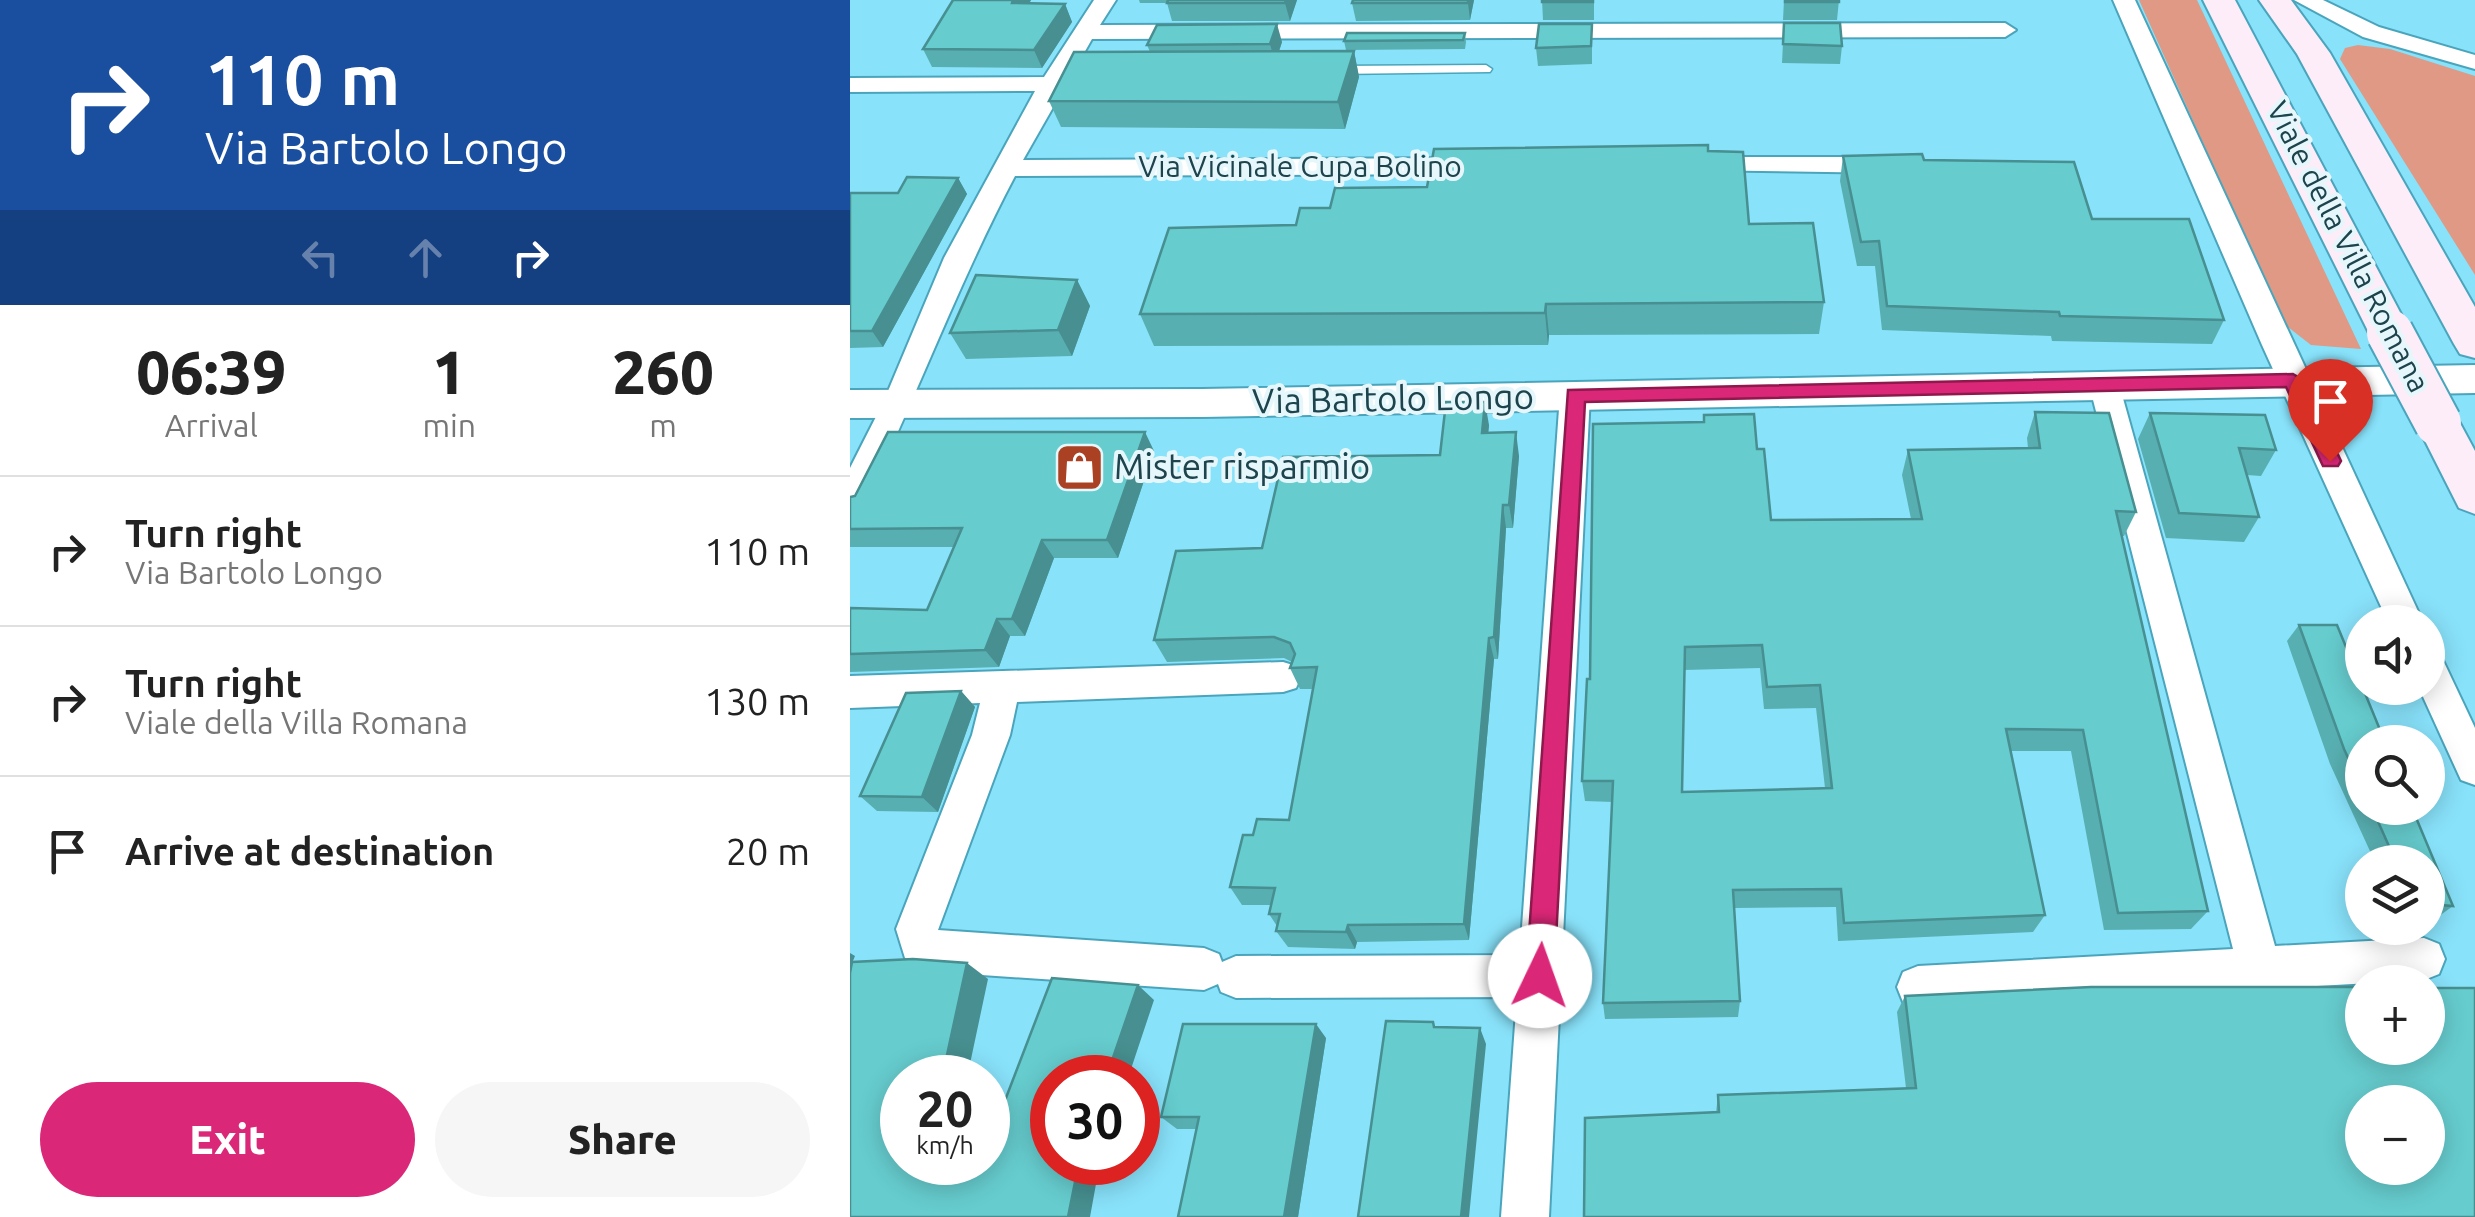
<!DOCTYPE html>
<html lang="en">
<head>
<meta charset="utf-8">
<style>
	:root { --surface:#fff; --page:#f6f6f6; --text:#222; --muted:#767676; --line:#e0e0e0; --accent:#db2777 }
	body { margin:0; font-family:Ubuntu,sans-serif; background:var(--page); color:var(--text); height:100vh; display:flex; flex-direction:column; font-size:38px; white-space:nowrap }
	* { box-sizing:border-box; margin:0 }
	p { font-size:32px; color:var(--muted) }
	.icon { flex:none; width:55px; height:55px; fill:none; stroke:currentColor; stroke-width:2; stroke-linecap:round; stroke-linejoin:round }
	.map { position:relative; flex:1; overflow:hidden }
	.side { display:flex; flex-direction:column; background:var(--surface); width:850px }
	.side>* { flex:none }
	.hud { background:#1a4fa0; color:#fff; overflow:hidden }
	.buttons { position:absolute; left:1495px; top:605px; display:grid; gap:20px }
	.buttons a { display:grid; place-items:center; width:100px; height:100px; border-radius:50%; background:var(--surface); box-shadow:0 5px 25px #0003; font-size:50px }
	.speed { position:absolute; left:30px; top:1055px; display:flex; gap:20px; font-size:50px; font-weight:700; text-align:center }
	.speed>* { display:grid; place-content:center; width:130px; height:130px; border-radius:50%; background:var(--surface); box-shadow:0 5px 25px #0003; line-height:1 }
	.speed small { font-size:25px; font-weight:400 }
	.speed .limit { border:15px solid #d22; background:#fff; color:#111 }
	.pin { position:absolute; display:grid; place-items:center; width:85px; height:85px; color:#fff; margin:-102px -42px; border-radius:50% 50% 50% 0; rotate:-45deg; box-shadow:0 0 10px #0007 }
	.pin .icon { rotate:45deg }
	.me { position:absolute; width:110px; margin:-55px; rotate:3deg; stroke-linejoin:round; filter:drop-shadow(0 0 8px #0008) }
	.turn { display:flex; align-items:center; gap:35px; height:210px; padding:0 40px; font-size:45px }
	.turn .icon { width:130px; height:130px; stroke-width:2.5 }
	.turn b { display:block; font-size:70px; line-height:85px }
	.lanes { display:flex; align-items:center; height:95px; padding:0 40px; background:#0003; justify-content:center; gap:50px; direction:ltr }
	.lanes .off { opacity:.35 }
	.eta { display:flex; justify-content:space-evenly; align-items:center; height:170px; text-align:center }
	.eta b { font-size:60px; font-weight:800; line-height:70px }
	.primary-button { display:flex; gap:20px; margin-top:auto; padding:20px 40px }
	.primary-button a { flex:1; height:115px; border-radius:60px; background:var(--accent); color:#fff; font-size:40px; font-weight:800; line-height:115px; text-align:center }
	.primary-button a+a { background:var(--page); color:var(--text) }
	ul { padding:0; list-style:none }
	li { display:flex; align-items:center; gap:30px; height:150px; padding:0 40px; border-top:2px solid var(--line) }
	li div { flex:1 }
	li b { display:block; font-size:38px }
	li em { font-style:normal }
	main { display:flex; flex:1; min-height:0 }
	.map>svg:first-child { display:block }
	.green { fill:#df9985 }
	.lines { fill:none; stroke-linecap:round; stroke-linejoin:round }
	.service-casing { stroke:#4aa5bc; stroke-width:3 }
	.minor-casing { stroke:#4aa5bc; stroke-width:4 }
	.tertiary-casing { stroke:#4aa5bc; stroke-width:4 }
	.secondary-casing { stroke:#4aa5bc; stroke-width:4 }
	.service { fill:#fff; fill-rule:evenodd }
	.minor { fill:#fff; fill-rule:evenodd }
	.tertiary { fill:#fff; fill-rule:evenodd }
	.secondary { fill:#fcedf8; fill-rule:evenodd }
	.secondary-bridge-casing { stroke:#4aa5bc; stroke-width:50; stroke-linecap:butt }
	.secondary-bridge { stroke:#fcedf8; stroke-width:46 }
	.wall { fill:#58afb1; fill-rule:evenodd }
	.shaded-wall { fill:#478f90 }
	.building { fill:#66ccce; stroke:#478f90; stroke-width:2.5; fill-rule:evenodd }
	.route { fill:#db2777; stroke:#8e194d; stroke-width:2.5 }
	.labels { text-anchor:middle; stroke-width:8; stroke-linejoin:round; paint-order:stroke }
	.far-street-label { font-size:30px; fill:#1d434c; stroke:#e6f7fb }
	.street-label { font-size:35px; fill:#1d434c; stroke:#e6f7fb }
	.poi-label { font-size:35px; fill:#1d434c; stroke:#e6f7fb; text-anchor:start }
</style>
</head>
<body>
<main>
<section class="side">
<div class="hud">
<div class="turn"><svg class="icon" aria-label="right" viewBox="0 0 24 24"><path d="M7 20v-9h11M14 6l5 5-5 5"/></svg><div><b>110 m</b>Via Bartolo Longo</div></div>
<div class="lanes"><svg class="icon off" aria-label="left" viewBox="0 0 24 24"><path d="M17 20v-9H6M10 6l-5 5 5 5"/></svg><svg class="icon off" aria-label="ahead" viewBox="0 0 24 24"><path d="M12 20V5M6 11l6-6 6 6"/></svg><svg class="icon" aria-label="right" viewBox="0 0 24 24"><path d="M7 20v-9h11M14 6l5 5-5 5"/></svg></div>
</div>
<div class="eta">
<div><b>06:39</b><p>Arrival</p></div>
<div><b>1</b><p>min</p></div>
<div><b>260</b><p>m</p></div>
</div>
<ul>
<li><svg class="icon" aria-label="right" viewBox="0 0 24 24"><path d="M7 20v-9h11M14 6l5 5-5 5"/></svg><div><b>Turn right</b><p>Via Bartolo Longo</p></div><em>110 m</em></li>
<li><svg class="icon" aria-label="right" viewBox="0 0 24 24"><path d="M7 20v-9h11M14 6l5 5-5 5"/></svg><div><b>Turn right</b><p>Viale della Villa Romana</p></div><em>130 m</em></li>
<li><svg class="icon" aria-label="arrive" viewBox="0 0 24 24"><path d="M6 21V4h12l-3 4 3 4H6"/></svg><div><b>Arrive at destination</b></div><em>20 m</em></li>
</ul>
<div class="primary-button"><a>Exit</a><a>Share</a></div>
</section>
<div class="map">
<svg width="1625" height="1217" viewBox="0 0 1625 1217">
	<rect width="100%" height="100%" fill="#88e2fa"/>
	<path class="green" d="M1289,0H1347L1511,349L1461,345L1434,324Z
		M1508,45L1540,49L1625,76V275L1490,59L1495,48Z"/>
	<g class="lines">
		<defs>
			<path id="service" d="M636,65L642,69L640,72L486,74L480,70L486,66Z"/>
			<path id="minor" d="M244,0H266L250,25L1155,23L1166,30L1155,37L242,39L173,160L626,158L639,166L626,174L165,176C109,282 68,393 16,501L12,510L0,513V468L33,403L94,258L185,91L0,92V78L194,77Z
				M1263,0H1285L1573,622H1538L1412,345Z
				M1444,0H1473L1529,27L1625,55V69L1513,37Z
				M848,157H1041L1054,165L1041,173L839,170L835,165L839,160Z
				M1254,373L1265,376L1269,384L1425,946L1574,938L1589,944L1595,959L1589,974L1574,980L1068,1008L1053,1002L1047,987L1053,972L1068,966L1383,949L1239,384L1243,376Z
				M725,384L736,387L740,395L699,1217H651L667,997L386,998L371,992L368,984L354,990L88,972L55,958L46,929L122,735L130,703L0,708V676L433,662L446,666L451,677L446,688L433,692L167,702L160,735L88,930L354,948L369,954L372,962L386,956L670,955L710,395L714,387Z
				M1578,652L1591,656L1625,728V785L1611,780L1569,688H1578Z"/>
			<path id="tertiary" d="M1625,365V393L352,417L0,418V390L352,389Z"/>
			<path id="secondary" d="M1353,0H1385L1561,333L1555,343L1540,347L1525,343L1519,333Z
				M1409,0H1441L1480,53L1625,307V358L1610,354L1604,344L1447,54Z
				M1588,407L1604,412L1625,451V514L1609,508L1566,423L1572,412Z"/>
		</defs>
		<use href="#service" class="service-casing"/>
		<use href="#minor" class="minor-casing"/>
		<use href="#tertiary" class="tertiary-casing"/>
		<use href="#secondary" class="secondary-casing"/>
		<use href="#service" class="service"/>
		<use href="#minor" class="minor"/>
		<use href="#tertiary" class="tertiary"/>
		<use href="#secondary" class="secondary"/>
		<defs>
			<path id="secondary-bridge" d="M1540,333L1588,423"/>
		</defs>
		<use href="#secondary-bridge" class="secondary-bridge-casing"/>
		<use href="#secondary-bridge" class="secondary-bridge"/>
	</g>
	<path class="wall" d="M103,0H181L179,3L215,4L222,22L192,68L82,67L73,49Z
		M289,0H447L440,21H322L317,3H290Z
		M624,0L620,20L506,21L502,3Z
		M692,0H744V20H693Z
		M934,0H989L987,20H933Z
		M934,23L992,46L990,64L932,63Z
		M742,24V64L688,66L686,48Z
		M615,33L616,42L615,49L496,50L494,41Z
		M432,42L429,52L504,51L509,77L495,129L211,127L199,101L300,52L297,45Z
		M858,151L899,224L974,302L969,334L699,335L698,345L304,346L290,314L446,225L480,208L577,187Z
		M993,156L1074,160L1242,219L1374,320L1362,344L1202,341L1201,336L1032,330L1025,266H1007L990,181Z
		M108,178L117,194L33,347L0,348V193H48Z
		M227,280L240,306L222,356L116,359L100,333Z
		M1185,412L1286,512L1274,536H1271L1358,911L1341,929L1254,930L1221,751H1161L1195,915L1183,932L988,941L986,907L884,908L890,1001L888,1017L755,1019L753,1003L763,802L735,801L732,781L740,679L907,449L921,520L1061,519L1052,475L1058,450L1178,448L1177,438ZM910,668L914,709L966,708L975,788L832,792L834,670Z
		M1300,413L1426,450L1411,476L1397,475L1409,517L1394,542L1316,538L1288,439Z
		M639,425L638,433L669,456L663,528H656L648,659H644L619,940L507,942L505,949L438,947L426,931L427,926L419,914L421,905H392L380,887L403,835L439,820L463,689H450L440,668L442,662L434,658L317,662L304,640L412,548L590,455Z
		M304,451L268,558H204L175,636H160L149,667L0,672V608L77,610L104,547H0V497Z
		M1449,625L1512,742V808H1562L1603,906L1585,919H1578V862H1525L1480,764L1437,641Z
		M111,691L125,707L88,812L27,811L10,796Z
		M1055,996L1625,1217L866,1113L868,1095L1056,1088L1047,1012Z
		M476,1038L448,1217H328L347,1129H327L311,1117Z"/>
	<path class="shaded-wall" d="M163,0H181L170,20L162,3Z
		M436,0H447L440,21L435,3Z
		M618,0H624L620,20L618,3Z
		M215,4L222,22L192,68L184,50Z
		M427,24L432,42L425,62L420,44Z
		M504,51L509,77L495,129L488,102Z
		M108,178L117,194L33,347L22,331Z
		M227,280L240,306L222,356L208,330Z
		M696,304L699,335L698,345L695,313Z
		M635,402L639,425L636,457L632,433Z
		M295,432L304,451L268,558L257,540Z
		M666,432L669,456L663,528L659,505Z
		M653,505L656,528L648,659L644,637Z
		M192,540L204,558L175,636L162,619Z
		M147,619L160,636L149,667L135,650Z
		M639,638L644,659L619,940L614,924Z
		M111,691L125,707L88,812L72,797Z
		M498,925L507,942L505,949L496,932Z
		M0,953L5,956L0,968Z
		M117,963L138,979L117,1078H92Z
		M288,985L304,1000L278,1078H256Z
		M466,1024L476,1038L448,1217H434Z
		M630,1028L636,1044L619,1217H611Z
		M229,1162H250L240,1217H218Z"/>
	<path class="building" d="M103,0H163L162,3L215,4L184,50L73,49Z
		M318,0H436L435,3H317Z
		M503,0H618V3H502Z
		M692,0H743V2H692Z
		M935,0H989V2H935Z
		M934,23H990L992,46L933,44Z
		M427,24L420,44L297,45L307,25Z
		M689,24H742L741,46L686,48Z
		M497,33H615L613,40L494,41Z
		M504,51L488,102L199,101L224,52Z
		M858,145V151L893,152L899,224L963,223L974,302L696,304L695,313L290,314L319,228L446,225L450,208H480L485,188L577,187L584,149Z
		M1072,154L1074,160L1224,162L1242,219H1339L1374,320L1210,316L1209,312L1037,306L1029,241L1011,242L993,156Z
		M57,177L108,178L22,331H0V193H48Z
		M126,275L227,280L208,330L100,333Z
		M596,402H635L632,433L666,432L659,505H653L644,637L639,638L614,924L498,925L496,932L426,931L430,914H419L425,888L380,887L393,835H403L407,819L439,820L467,667L440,668L445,654L440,643L424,637L304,640L326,551L412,548L433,457L590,455Z
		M1185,412L1259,413L1286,512L1266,511L1358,911L1268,913L1233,730L1156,729L1195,915L994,923L991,889L883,890L890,1001L753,1003L763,781H732L737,679H740L743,424L854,422V415L904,414L907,449H914L921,520L1072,519L1058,450L1190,448ZM912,645L917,687L970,685L982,788L832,792L835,647Z
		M1300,413L1415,415L1426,450L1389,448L1409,517L1329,513Z
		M38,432H295L257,540H192L162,619H147L135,650L0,654V608L77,610L112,528L0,529V497L5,496Z
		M1449,625H1487L1535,742H1512V788L1494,749Z
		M111,691L72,797L10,796L56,693Z
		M1522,808H1562L1603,906L1578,904V862H1546Z
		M63,959L117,963L92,1078H52V1162H138V1104L154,1103L202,978L288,985L256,1078H202V1162H229L218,1217H0V973L2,962Z
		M1241,987H1512V1048H1578V988H1625V1217H734L735,1118L869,1112L868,1095L1066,1088L1055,996ZM1512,1102H1578V1168H1512Z
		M536,1021L583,1022L584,1027L630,1028L611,1217H508Z
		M333,1024H466L434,1217H328L349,1117H311Z"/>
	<path class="route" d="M1443,374L1453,380L1491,461L1488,466H1473L1436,387L735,402L704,976L700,986L690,990L680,986L676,976L718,390Z"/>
	<defs>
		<symbol id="shop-square" viewBox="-11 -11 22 22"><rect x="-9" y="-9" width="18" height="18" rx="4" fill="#a94122" stroke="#e6f7fb"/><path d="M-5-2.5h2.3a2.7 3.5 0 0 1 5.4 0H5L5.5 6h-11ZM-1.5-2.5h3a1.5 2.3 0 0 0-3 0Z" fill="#fff"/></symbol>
	</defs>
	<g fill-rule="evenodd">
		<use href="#shop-square" x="202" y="440" width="55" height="55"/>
	</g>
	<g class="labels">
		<g class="far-street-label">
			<text x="450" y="177">Via Vicinale Cupa Bolino</text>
			<text transform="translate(1498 247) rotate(63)" y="10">Viale della Villa Romana</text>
		</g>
		<g class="street-label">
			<text transform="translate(543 399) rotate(-1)" y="12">Via Bartolo Longo</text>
		</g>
		<g class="poi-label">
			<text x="264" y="479">Mister risparmio</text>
		</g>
	</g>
</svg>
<div class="buttons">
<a><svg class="icon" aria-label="sound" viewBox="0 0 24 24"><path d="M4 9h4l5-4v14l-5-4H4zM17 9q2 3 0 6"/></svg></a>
<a><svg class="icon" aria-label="search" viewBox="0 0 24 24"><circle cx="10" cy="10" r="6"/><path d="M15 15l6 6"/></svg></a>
<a><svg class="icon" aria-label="layers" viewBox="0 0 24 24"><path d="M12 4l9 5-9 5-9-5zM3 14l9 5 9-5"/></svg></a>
<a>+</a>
<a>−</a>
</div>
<div class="speed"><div>20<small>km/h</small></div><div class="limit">30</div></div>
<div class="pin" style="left:1480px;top:461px;background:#d93025"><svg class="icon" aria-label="arrive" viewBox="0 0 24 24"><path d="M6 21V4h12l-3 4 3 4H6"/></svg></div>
<svg class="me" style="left:690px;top:976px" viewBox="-20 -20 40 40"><circle r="19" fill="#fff"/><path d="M0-13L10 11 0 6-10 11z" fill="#db2777"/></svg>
</div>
</main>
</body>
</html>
